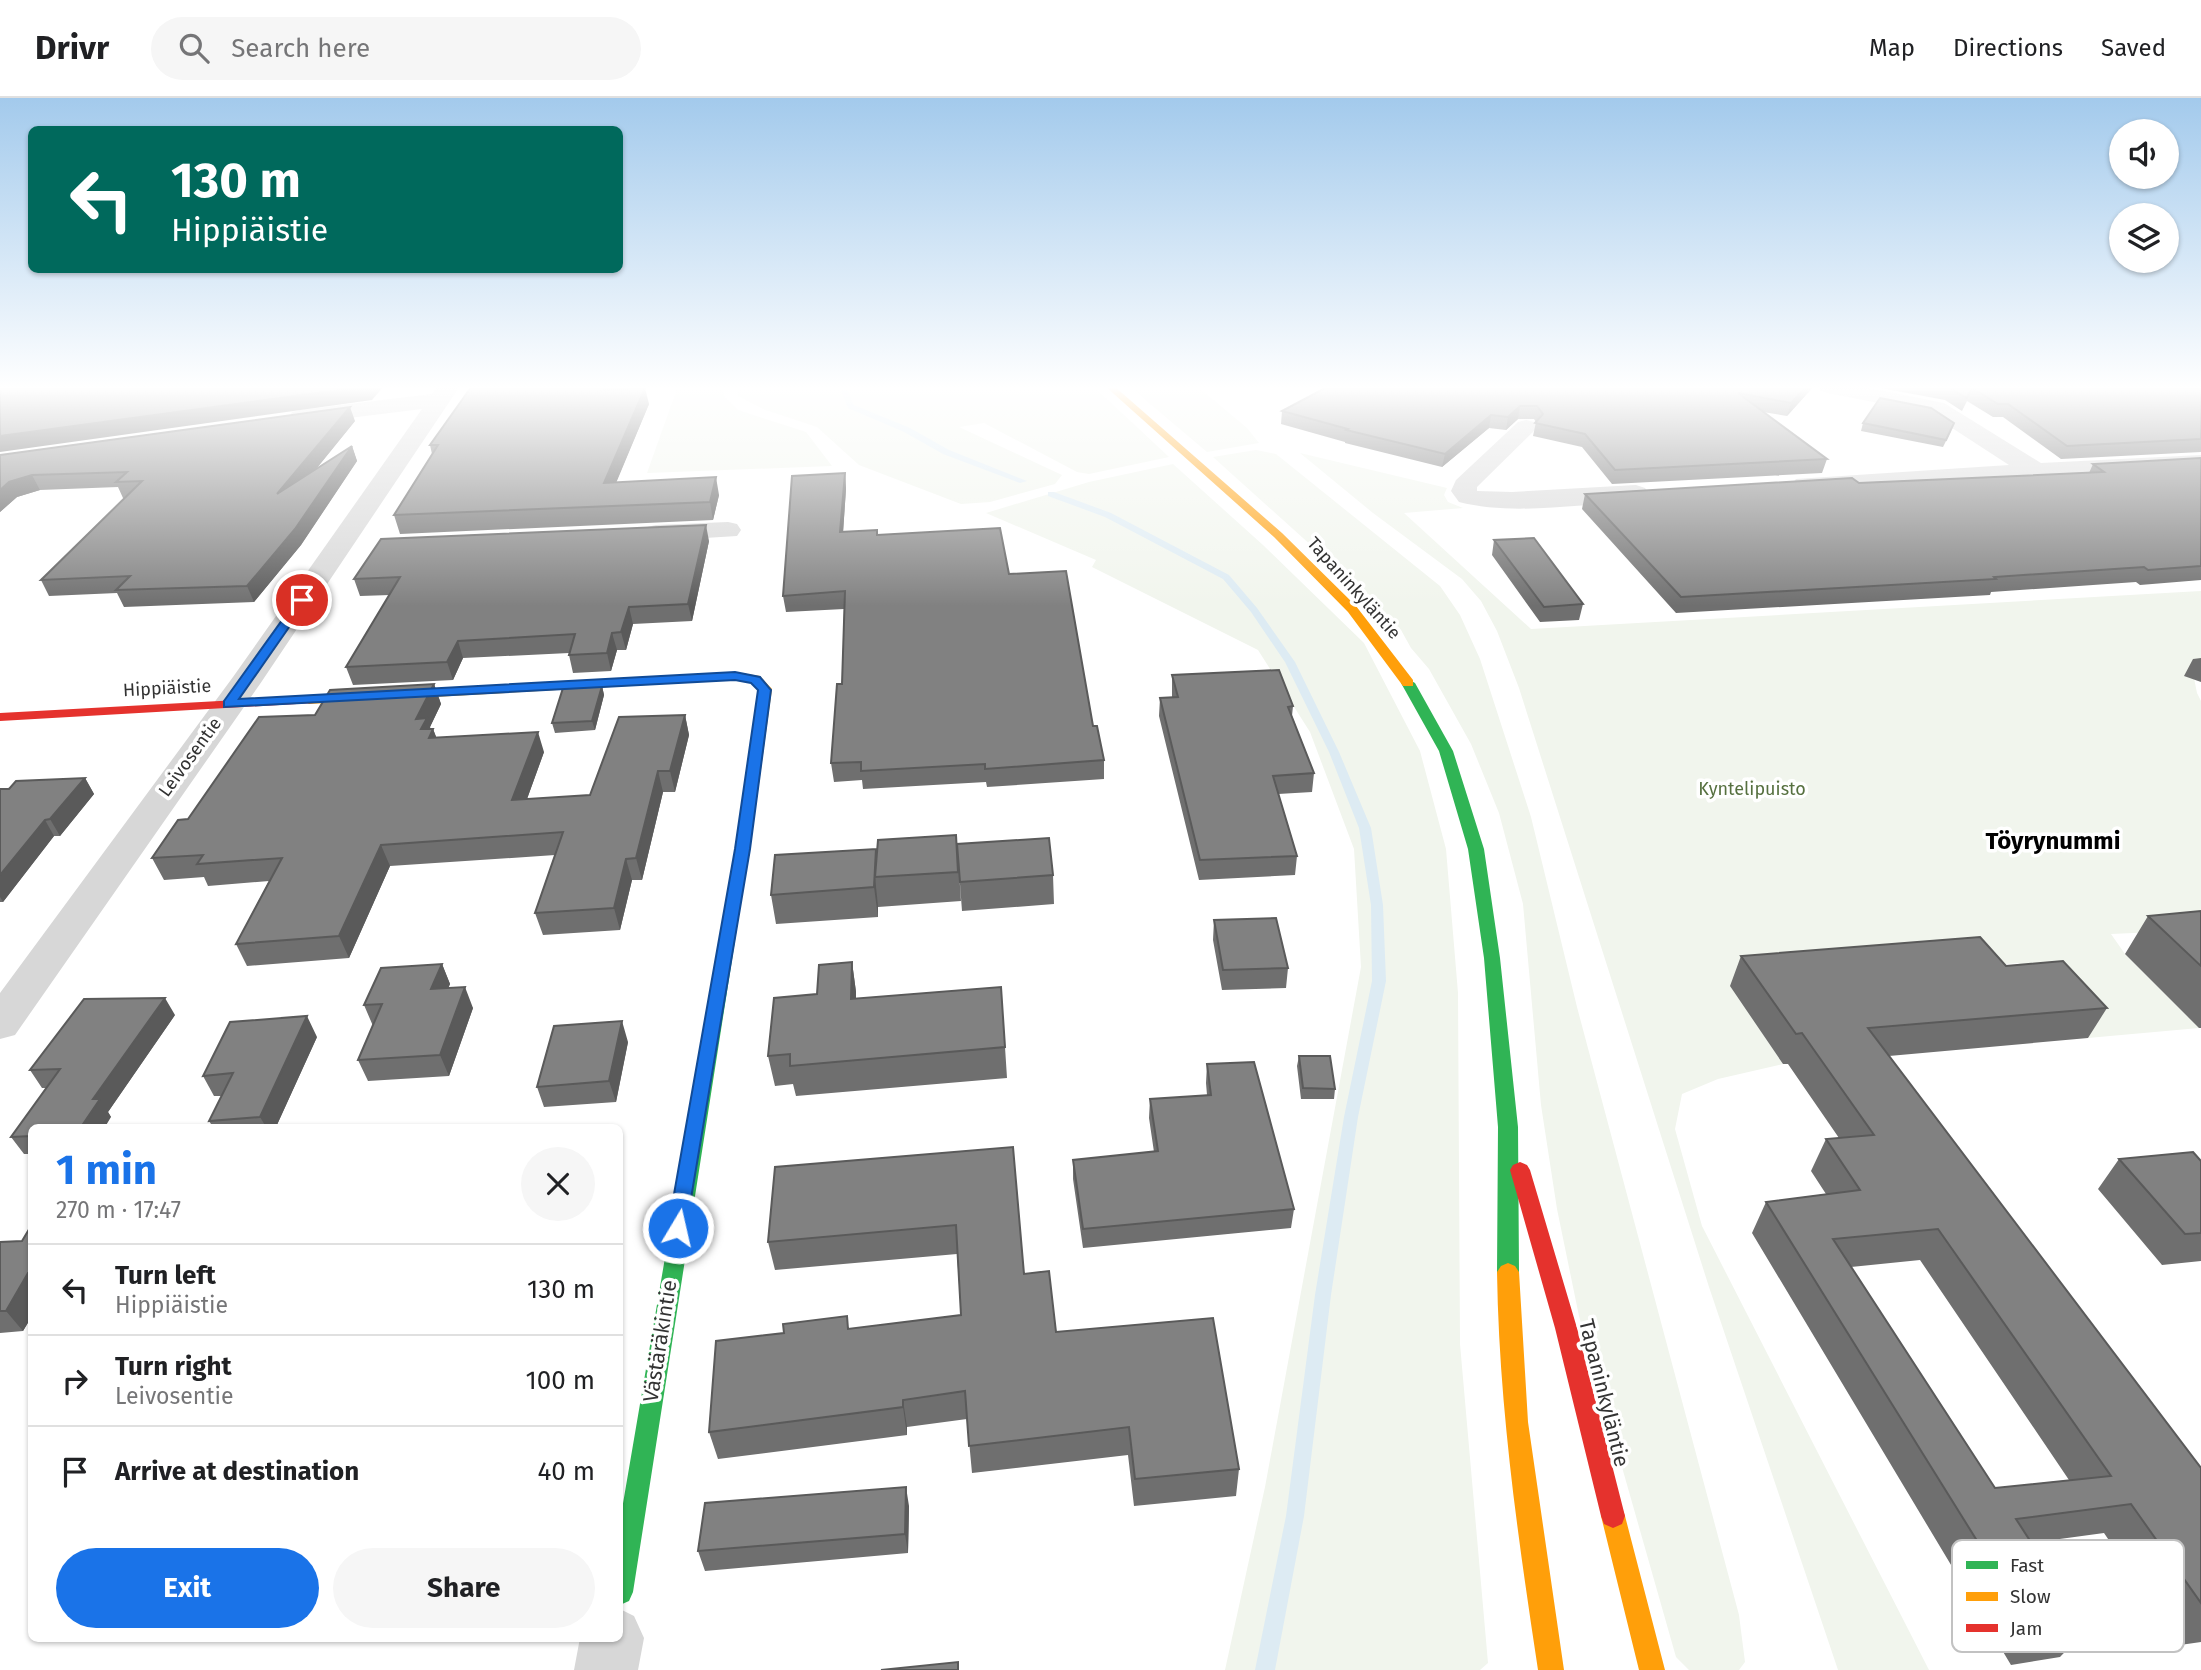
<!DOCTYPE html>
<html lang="en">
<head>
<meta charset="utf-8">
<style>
	:root { --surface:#fff; --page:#f6f6f6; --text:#202124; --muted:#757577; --line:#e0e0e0; --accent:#1a73e8 }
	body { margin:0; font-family:"Fira Sans",sans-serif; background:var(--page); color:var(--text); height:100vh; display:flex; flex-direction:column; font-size:26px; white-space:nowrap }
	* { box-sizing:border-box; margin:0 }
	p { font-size:23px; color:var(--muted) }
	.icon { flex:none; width:38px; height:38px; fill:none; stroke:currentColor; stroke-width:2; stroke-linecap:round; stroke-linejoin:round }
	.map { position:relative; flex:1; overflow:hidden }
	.side { position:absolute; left:28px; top:1026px; width:595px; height:518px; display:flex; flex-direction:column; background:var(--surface); border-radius:10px; box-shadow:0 2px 5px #0004 }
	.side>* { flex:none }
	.banner { position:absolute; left:28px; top:28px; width:595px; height:147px; border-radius:10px; box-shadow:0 2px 5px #0004; background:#00695c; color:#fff; overflow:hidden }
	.fabs { position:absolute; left:2109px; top:21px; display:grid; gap:14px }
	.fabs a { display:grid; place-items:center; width:70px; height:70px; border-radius:50%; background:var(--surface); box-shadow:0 2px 5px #0004; font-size:35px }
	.pin { position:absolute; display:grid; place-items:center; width:60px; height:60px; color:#fff; margin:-30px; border:4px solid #fff; border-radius:50%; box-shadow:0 2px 7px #0007 }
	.me { position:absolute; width:77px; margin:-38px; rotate:9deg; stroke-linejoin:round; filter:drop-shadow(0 0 5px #0008) }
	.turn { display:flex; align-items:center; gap:24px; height:147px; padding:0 28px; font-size:32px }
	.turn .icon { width:91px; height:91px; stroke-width:2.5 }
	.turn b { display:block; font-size:49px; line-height:60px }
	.round { display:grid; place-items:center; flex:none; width:74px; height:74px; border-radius:37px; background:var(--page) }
	.summary { display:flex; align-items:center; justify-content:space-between; height:119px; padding:0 28px }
	h1 { font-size:42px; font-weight:700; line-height:52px; color:var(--accent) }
	.button { display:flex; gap:14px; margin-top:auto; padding:14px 28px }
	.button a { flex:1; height:80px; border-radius:42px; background:var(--accent); color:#fff; font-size:28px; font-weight:700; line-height:80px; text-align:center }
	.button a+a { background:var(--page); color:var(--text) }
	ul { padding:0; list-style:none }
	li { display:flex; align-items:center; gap:21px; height:91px; padding:0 28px; border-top:2px solid var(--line) }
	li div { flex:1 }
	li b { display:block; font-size:26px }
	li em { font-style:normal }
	header { display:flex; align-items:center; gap:42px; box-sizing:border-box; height:98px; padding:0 35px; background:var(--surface); border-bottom:2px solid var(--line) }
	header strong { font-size:33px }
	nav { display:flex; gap:38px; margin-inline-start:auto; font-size:24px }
	.search { width:490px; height:63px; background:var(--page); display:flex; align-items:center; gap:18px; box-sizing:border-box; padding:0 24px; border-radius:38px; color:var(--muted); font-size:26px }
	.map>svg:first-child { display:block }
	.green { fill:#f1f5ed }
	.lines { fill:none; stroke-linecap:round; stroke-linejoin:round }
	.stream { fill:#ddebf3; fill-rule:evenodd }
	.street { fill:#d7d7d7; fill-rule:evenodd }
	.fast { fill:#30b455; fill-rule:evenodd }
	.slow { fill:#ff9f0a; fill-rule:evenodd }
	.jam { fill:#e5322d; fill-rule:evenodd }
	.wall { fill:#6f6f6f; fill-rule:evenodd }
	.shaded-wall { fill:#5a5a5a }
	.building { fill:#818181; stroke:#5a5a5a; stroke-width:2; fill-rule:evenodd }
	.route { fill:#1a73e8; stroke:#114b97; stroke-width:2 }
	.labels { text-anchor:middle; stroke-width:7; stroke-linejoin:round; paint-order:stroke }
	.street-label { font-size:18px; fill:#333; stroke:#fff }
	.park-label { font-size:18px; fill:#56703f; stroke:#fff }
	.near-street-label { font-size:21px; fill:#333; stroke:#fff }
	.district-label { font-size:24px; font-weight:bold; fill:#000; stroke:#fff }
	.key { fill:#fff; stroke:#c2c2c2; stroke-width:2 }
	.key-label { font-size:19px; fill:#333 }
</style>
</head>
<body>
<header>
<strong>Drivr</strong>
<div class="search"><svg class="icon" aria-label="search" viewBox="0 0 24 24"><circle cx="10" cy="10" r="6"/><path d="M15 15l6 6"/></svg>Search here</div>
<nav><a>Map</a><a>Directions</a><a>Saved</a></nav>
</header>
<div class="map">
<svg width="2201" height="1572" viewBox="0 0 2201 1572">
	<rect width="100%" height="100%" fill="#fff"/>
	<path class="green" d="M678,288H724V298L738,312L806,334L832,368L647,375Z
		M737,288H1093L1169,359L1089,376L1077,374L984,325L959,329L1062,377L1055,386L990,404L961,406L859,367L817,329L763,311L738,298Z
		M1129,288H1197L1247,330L1259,345L1207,354Z
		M1256,352L1276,356L1440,488L1460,517L1480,561L1531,719L1577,909L1739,1517L1745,1564L1739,1572H1689L1676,1559L1579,1218L1557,1111L1541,1007L1523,806L1499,715L1471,646L1429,571L1411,550L1401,532L1372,509L1334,468L1213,359Z
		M1300,355L1447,390L1444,397L1448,404L1463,410L1404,415L1531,531L2201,493V565L2192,570L2197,595L2201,603V832L2111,836L2125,856L2199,930L2088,940L2019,865L1731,888L1783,966L1718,981L1682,996L1675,1031L1702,1128L1929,1572H1838L1709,1189L1519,590L1497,533L1481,503L1462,481L1373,415Z
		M1173,366L1263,447L1364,545L1420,653L1446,751L1458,895L1460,1246L1488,1565L1480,1572H1225L1265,1389L1361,869L1354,751L1310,634L1258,552L1092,469L1096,462L986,415L1089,384Z"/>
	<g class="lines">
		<path class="stream" d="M839,288H845L854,307L910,330L949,352L1027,383L1020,385L943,356L904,334L848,310Z
			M1048,394H1054L1111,415L1229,477L1257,510L1295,564L1339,654L1371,730L1383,807L1386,883L1358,1019L1331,1197L1304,1418L1275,1572H1255L1286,1418L1315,1197L1344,1019L1372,883L1371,807L1359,730L1329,654L1285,564L1251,514L1223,481L1105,419L1048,398Z"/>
		<path class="street" d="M438,288H460L260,586L15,937L0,941V895L233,579L422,311L300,326L292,324L289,319L292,314L300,312L432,296Z
			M1817,288H1859L1944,305L2041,365L2201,357V371L1805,394L1796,391L1792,386L1796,381L2009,367L1929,315L1828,295L1820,293Z
			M1526,322L1534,324L1538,329L1477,389V393L1512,394L1636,387L1645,390L1649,395L1645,400L1636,403C1581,406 1513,418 1459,404L1451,393L1456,382L1518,324Z
			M728,424L737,426L741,432L737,438L656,443L647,441L643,435L647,429L656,427Z
			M620,1511L634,1518L644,1540L638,1572H574L580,1540H620Z"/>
		<path class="fast" d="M1408,581L1415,585L1453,653L1484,751L1500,860L1518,1029L1519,1174L1515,1180L1508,1183L1501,1180L1497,1174L1498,1029L1484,860L1468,751L1439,653L1401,585Z
			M748,711L755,715L633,1494L629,1503L620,1507V1423L741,715Z"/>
		<path class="slow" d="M1105,288H1114L1282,435L1356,508L1413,582V588H1403L1348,514L1274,439Z
			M735,574L760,578L772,591L755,715L748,719L741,715L758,592L751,584L735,582L309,606L302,602L309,598Z
			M1508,1165L1515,1168L1519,1174L1528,1324L1564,1572H1538C1518,1440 1499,1308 1497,1174L1501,1168Z
			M1613,1406L1622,1410L1625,1418L1665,1572H1639L1601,1418L1604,1410Z"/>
		<path class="jam" d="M309,598L316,602L314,605L0,623V615Z
			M1520,1064L1527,1067L1530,1072L1577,1230L1625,1418L1622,1426L1613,1430L1604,1426L1601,1418L1555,1230L1510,1072L1513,1067Z"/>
	</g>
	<path class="wall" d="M472,288H630L626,291L649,306L616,384L719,397L713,422L400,436L394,417L432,356L430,347Z
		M1312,288H1814L1787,318L1763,314L1827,361L1822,375L1612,386L1582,349L1533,338L1536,324L1534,321H1518L1506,332L1489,330L1442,369L1345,345V344L1281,326L1282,313L1324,290Z
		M1870,288H2201V354L2061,361L2003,319H1993L1967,303L1962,313L1945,302Z
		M355,323L315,372L352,348L357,363L301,447L254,504L124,509L117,495L49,498L41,482L125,400H123L118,389L40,392L17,399L0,414V357Z
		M1863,325L1951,333L1943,349L1861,333Z
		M2201,360V482L2140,487L2136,484L1991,494L1990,497L1676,515L1582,411L1585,396L2089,375L2093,366Z
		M845,375L846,391L843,434L878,437L1009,476L1093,628L1104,662V681L987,689L986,684L863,691L862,682L834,684L831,665L842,586L844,511L786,514L783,498Z
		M1494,442L1583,506L1579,522L1540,524L1492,457Z
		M709,443L692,523L633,526L626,552H617L611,573L573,575L569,557V555L463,560L453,582L353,587L346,569L390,497L360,498L354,481Z
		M2201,560V584L2184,578L2193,561Z
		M1172,577L1293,608L1292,618L1314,675L1312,694L1278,696L1297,758L1295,777L1199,782L1159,618L1160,600L1172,599Z
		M434,586L441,606L430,629V631H433L436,639L544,654L527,701L590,697L685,617L689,637L675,694H663L642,782H632L620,832L543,837L535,815L555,757L390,768L349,860L247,868L236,846L269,783L208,788L204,779L164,782L152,760L188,721L315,617Z
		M602,588L604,597L595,632L555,635L552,625Z
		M85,680L94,696L60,738H54L3,804H0V691Z
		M957,746L1053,777L1054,806L962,813L959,773L961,803L878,809V819L776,826L771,797Z
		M2201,813V930H2199L2125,856L2148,818Z
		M1214,822L1288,870L1286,890L1222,892L1213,842Z
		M1741,858L2006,868L2107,910L2088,940L1889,958L2201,1370V1544L2180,1547L2104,1435L2031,1445L2087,1531L2060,1559L2011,1567L1752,1135L1766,1104L1826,1096L1811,1073L1826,1041L1839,1040L1788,966H1783L1730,888ZM1920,1162L2069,1382L1995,1390L1851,1169Z
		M852,864L856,894V901L1005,949L1007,980L796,998L793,986L775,988L768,958L817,896Z
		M442,866L450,886L448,890L473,910L449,978L368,983L358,962L373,928L364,907Z
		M175,917L108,1014L111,1019L32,1029V1056H24L11,1039L47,990H42L30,972Z
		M317,939L276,1029H213L209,1023L222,998H214L203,978Z
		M628,944L616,1004L544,1009L537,989Z
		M1299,958L1335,991L1334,1001H1301L1297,968Z
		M1207,966L1294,1111L1291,1130L1083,1150L1073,1081V1062L1154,1054L1149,1020L1150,1001L1207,997L1206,985Z
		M1013,1049L1024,1176L1056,1234L1239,1371L1236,1398L1134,1408L1128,1357L972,1375L967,1321L907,1329V1337L718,1361L709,1334L849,1231L961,1217L957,1156L775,1172L768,1144Z
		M2119,1061L2201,1063V1163L2162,1167L2098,1091Z
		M32,1128V1218L23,1233L0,1235V1144L22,1143Z
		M909,1408L908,1455L705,1473L698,1453Z"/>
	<path class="shaded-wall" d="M368,288H384L372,302L0,354V338Z
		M608,288H630L606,308L602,292Z
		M1807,288H1814L1787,318L1791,305Z
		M645,290L649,306L609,402L604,385Z
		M1520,308L1518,321L1506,332L1508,319Z
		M350,309L355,323L283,412L277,396Z
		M1491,317L1489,330L1442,369L1445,356Z
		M352,348L357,363L301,447L254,504L247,488Z
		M845,375L846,391L842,450L840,434Z
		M32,377L40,392L17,399L0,414V392L9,384Z
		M716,379L719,397L713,422L710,404Z
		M706,427L709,443L692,523L688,506Z
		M629,509L633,526L626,552L621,534Z
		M612,535L617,552L611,573L607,555Z
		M458,543L463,560L453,582L447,564Z
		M434,586L441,606L430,629L432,634L433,631L441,651L436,660L416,621Z
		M602,588L604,597L595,632L592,623Z
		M685,617L689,637L675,694L670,673Z
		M538,634L544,654L519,723L512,702Z
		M658,673L663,694L642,782L636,760Z
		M85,680L94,696L60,738L50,721Z
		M45,722L54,738L3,804L0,799V777Z
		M381,747L390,768L349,860L339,838Z
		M626,761L632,782L620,832L614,810Z
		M875,779L878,808V819L874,789Z
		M852,864L856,894V931L851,901Z
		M442,866L450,886L439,912L431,891Z
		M465,889L473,910L449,978L440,957Z
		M165,900L175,917L108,1014L111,1019L105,1029H81L93,1001Z
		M307,918L317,939L276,1029H266L260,1019Z
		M622,923L628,944L616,1004L609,983Z
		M28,1175L32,1179V1218L23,1233L6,1213Z
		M903,1302L907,1329V1337L903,1309Z
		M906,1389L909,1408L908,1455L905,1436Z"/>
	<path class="building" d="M0,288H368L0,338Z
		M472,288H608L602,292L645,290L604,385L716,379L710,404L394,417L438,347H430Z
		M1329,288H1807L1791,305L1738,295L1827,361L1615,372L1585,336L1535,325L1543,316L1537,308H1520L1508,319L1491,317L1445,356L1346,332L1348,331L1282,313Z
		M1940,288H2201V341L2067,348L2008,306H1998L1972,290L1967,300L1949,290Z
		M1880,300L1931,310L1954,325L1946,342L1863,325Z
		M350,309L277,396L352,348L295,431L247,488L116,492L130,478L41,482L142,383L116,384L127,374L32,377L9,384L0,392V357Z
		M2201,360V468L2148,472L2144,469L1994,479L1996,481L1681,499L1585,396L1852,380L1859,385L2104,374L2093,366Z
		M845,375L840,434L877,432V437L1000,430L1009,476L1066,473L1093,628H1097L1104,662L985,671V666L861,673V664L831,665L837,586H842L845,493L783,498L792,378Z
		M706,427L688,506L629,509L621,534L612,535L607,555L569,557L575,536L458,543L447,564L346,569L400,479L354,481L381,441Z
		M1534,440L1583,506L1544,509L1494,442Z
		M1279,572L1293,608L1288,609L1314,675L1273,678L1297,758L1200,762L1160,600L1178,599L1172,577Z
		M434,586L416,621L427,620L421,631H433L429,640L538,634L512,702L590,697L619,619L685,617L670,673H658L636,760L626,761L614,810L535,815L563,734L381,747L339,838L236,846L282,760L197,766L203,757L152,760L178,722L188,721L259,619L315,617L330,592Z
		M602,588L592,623L552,625L563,590Z
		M85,680L50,721L45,722L0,777V691H9L16,683Z
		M956,737L958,774L875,779L878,742Z
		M1049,740L1053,777L960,784L957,746Z
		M876,751L874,789L771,797L775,757Z
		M2201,813V868L2148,818Z
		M1276,820L1288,870L1223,872L1214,822Z
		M1980,839L2006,868L2063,863L2107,910L1868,930L2201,1370V1505L2131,1406L2016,1421L2087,1531L2037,1539L1766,1104L1860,1092L1826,1041L1874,1037L1802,935L1796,936L1741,858ZM1938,1131L2111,1378L1995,1390L1833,1141Z
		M852,864L851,901L1001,889L1005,949L790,968V956L768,958L774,900L817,896L819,867Z
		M442,866L431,891L465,889L440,957L358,962L382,906L364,907L381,870Z
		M165,900L93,1001H100L81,1029H32V1038L11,1039L60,971L30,972L84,901Z
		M307,918L260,1019L209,1023L233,975L203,978L230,924Z
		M622,923L609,983L537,989L554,928Z
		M1299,958H1330L1335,991L1303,990Z
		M1254,964L1294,1111L1083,1131L1073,1062L1158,1053L1150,1001L1211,997L1207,966Z
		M1013,1049L1024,1176L1049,1173L1056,1234L1213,1220L1239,1371L1135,1381L1129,1329L969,1348L965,1293L903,1302V1309L709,1334L716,1243L784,1235L783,1226L847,1218L848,1231L961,1217L956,1127L768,1144L775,1069Z
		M2193,1054L2201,1063V1135L2185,1136L2119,1061Z
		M31,1128L32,1175H28L6,1213H0V1144L22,1143Z
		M906,1389L905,1436L698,1453L705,1405Z
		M958,1564V1572H881Z"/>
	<linearGradient id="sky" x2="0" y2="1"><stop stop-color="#a3caec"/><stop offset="0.57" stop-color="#fff"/><stop offset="1" stop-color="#fff" stop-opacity="0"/></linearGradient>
	<rect width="2201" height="508" fill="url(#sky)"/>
	<path class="route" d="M302,499L308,502L239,601L735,574L760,579L771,592L750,751L685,1136L678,1139L671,1136L668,1130L735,751L758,592L751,585L735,582L224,609V603L298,500Z"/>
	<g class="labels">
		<g class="street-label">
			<text transform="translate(1354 490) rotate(48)" y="6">Tapaninkyläntie</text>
			<text transform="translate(167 590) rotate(-3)" y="6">Hippiäistie</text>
			<text transform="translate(190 659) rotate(-54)" y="6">Leivosentie</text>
		</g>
		<g class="park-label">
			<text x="1752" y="697">Kyntelipuisto</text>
		</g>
		<g class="near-street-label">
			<text transform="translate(660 1243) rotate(-81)" y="7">Västäräkintie</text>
			<text transform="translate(1604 1295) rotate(76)" y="7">Tapaninkyläntie</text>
		</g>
		<g class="district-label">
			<text x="2053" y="751">Töyrynummi</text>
		</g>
	</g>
	<rect x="1952" y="1442" width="232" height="112" rx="10" class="key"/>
	<rect x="1966" y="1463" width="32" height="8" fill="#30b455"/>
	<rect x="1966" y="1494" width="32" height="9" fill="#ff9f0a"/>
	<rect x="1966" y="1526" width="32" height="8" fill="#e5322d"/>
	<g class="key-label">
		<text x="2010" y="1474">Fast</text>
		<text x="2010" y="1505">Slow</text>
		<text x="2010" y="1537">Jam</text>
	</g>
</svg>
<div class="fabs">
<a><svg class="icon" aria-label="sound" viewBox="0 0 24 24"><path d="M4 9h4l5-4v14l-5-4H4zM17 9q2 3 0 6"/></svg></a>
<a><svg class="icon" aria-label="layers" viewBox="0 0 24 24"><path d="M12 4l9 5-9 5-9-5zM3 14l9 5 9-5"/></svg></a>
</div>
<div class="pin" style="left:302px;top:502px;background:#d93025"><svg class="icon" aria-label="arrive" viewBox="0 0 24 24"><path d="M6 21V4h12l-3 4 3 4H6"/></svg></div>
<svg class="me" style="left:678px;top:1130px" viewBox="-20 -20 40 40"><circle r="17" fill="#1a73e8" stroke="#fff" stroke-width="3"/><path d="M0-11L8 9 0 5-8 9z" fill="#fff"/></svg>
<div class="banner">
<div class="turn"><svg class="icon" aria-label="left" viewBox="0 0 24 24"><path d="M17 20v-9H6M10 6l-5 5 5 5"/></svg><div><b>130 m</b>Hippiäistie</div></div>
</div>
<section class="side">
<div class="summary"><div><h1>1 min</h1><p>270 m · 17:47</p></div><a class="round"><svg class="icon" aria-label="close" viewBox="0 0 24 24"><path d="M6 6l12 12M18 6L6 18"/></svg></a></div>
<ul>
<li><svg class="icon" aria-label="left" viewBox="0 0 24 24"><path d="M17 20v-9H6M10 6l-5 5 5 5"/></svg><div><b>Turn left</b><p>Hippiäistie</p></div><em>130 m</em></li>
<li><svg class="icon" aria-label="right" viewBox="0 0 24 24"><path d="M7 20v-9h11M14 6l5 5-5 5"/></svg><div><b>Turn right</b><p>Leivosentie</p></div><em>100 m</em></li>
<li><svg class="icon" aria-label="arrive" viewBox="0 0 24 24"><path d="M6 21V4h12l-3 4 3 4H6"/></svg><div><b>Arrive at destination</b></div><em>40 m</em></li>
</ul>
<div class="button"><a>Exit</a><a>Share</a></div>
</section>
</div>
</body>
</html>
